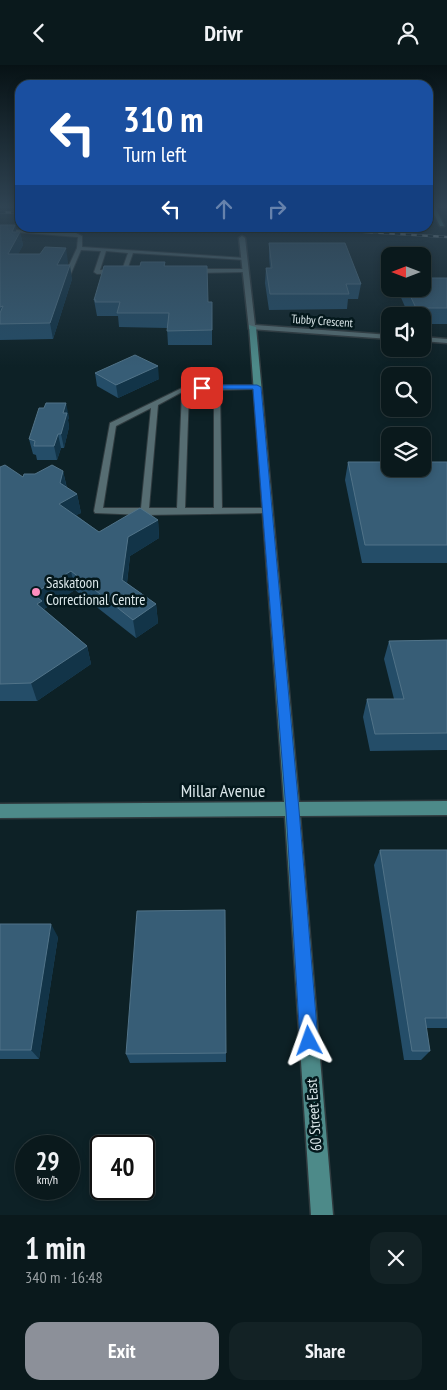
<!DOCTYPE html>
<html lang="en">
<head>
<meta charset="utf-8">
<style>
	:root { --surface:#0a191c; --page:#132225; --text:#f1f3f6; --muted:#99a0a3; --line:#2a383b; --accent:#8c9099 }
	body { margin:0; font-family:"PT Sans Narrow",sans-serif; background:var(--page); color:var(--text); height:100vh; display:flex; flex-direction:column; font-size:19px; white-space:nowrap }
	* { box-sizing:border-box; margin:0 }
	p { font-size:16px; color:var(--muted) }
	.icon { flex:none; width:28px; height:28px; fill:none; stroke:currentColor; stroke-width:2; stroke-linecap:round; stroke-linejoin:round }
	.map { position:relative; height:1150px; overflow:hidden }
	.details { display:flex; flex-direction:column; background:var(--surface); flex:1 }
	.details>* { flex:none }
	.banner { position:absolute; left:15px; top:15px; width:418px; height:152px; border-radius:15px; box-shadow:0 2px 8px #0003,0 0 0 1px var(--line); background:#1a4fa0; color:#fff; overflow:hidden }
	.needle { width:32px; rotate:270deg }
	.controls { position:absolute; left:381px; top:182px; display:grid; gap:10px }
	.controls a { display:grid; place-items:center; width:50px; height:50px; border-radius:10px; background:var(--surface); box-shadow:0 2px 8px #0003,0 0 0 1px var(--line); font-size:25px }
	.speed { position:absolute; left:15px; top:1070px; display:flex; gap:10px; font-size:25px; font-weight:700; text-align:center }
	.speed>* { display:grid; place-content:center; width:65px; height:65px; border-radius:50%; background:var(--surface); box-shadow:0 2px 8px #0003,0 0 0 1px var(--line); line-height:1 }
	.speed small { font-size:12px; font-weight:400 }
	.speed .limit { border:2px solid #111; border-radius:8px; background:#fff; color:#111 }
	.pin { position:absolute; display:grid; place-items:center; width:42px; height:42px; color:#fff; margin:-21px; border-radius:10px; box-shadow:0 2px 8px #0006 }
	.me { position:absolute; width:55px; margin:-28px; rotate:356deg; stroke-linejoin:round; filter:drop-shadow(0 0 4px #0008) }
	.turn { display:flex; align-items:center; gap:18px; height:105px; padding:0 25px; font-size:22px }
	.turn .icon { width:65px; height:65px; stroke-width:2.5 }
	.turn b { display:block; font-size:35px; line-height:42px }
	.lanes { display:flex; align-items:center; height:48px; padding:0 25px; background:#0003; justify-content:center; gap:25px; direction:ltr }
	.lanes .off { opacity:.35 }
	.round { display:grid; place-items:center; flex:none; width:52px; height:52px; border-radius:15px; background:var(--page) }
	.head { display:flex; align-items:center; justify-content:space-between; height:85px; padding:0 25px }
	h1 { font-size:30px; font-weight:600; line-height:38px }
	.action { display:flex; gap:10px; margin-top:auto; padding:10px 25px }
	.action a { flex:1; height:58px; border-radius:15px; background:var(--accent); color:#fff; font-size:20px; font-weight:600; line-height:58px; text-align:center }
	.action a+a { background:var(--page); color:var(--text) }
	header { display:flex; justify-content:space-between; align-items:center; height:65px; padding:0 25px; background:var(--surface); font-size:22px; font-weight:600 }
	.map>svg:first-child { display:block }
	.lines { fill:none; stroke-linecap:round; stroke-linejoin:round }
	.lane-casing { stroke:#303b3f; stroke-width:2 }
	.street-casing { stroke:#303b3f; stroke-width:3 }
	.secondary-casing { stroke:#303b3f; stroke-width:3 }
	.lane { fill:#566d72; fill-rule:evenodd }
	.street { fill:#566d72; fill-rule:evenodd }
	.secondary { fill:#4d8a89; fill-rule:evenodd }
	.rail-casing { stroke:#97a5a9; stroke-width:2.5 }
	.rail { stroke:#04181c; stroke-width:2; stroke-dasharray:5.5; stroke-linecap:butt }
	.wall { fill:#244d68 }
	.shaded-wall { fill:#123448 }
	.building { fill:#375d76; stroke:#517388 }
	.route { fill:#1a73e8; stroke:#114b97 }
	.poi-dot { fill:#fd8ebf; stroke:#04181c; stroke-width:2 }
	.labels { text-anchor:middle; stroke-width:5; stroke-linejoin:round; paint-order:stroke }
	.far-street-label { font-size:12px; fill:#dbe7ea; stroke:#04181c }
	.poi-label { font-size:15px; fill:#dbe7ea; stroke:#04181c; text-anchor:start }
	.street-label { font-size:15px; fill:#dbe7ea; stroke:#04181c }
	.near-street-label { font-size:18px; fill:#dbe7ea; stroke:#04181c }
</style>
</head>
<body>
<header><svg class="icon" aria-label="back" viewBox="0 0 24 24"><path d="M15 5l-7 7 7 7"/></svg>Drivr<svg class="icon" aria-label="person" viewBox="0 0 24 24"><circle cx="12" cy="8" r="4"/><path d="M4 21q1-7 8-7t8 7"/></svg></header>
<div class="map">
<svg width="447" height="1150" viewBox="0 0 447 1150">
	<rect width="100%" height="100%" fill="#0d2126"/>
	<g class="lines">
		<defs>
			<path id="lane" d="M0,164L76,168L82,171V182L245,193L247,194L245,195L133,188L126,208L97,209L94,207L101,186L81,185L70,211L67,213L64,211L77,183L78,172L0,166ZM106,186L128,188L122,205H100Z
				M246,204L248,207L195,208L192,206L195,204Z
				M217,320H257L260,322L257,324L220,325L222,443H267L270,444V448L145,450L95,448L94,446L110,358L184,322ZM189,325H214V443H185ZM182,327L177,443H149L158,340ZM151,343L141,443H103L116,361Z"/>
			<path id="street" d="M242,171L245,173L255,260L390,270V274L249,264L239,173Z
				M422,272L447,274V278L422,276Z"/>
			<path id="secondary" d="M430,141H435L444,161H440Z
				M249,260L256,262L299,737L447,736V750L300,751L333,1150H311L285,751L0,753V739L284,737Z"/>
		</defs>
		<use href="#lane" class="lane-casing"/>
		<use href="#street" class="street-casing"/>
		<use href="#secondary" class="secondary-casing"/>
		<use href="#lane" class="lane"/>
		<use href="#street" class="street"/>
		<use href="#secondary" class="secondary"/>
		<defs>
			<path id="rail" d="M0,147L20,148
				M285,162L447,172"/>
		</defs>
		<use href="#rail" class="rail-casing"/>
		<use href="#rail" class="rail"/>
	</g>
	<path class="wall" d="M0,160H15L16,167H20L23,180L18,189L68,197L67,200L72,214L53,274L0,275Z
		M269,178L361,219L358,234H348L347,244L269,245L265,218L266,203H270L269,192Z
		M165,197V201L208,237H212V280H168L167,263L119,262L118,251H97L94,235L140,201Z
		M447,213V259H422V251H409L399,228L400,224H422Z
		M95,308L159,314L118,333L97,321Z
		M69,352L68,355L69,362L64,383H61L57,395H37L36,390L33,389L29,374Z
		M348,397H447V498H362L345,415Z
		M0,402L23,412L35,409L63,406L67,423L77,429L81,448L76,450L99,467L158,455L159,473L130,491L127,518L156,539L158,558L136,573L75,525L44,544L45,545L87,581L91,599L37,636H0Z
		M447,575V685L370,686L363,652L367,634H394L384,594L389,576Z
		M380,785H447V963H426L430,986L421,995H404L374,800Z
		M225,845L226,997L130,998L126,989Z
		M0,859L58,872L39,994H0Z"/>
	<path class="shaded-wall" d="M15,160L17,171L20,167L23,180L11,203L8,189L12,167Z
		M66,183L68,197L60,214L57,200Z
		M70,200L72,214L53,274L50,258Z
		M158,301L159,314L118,333L116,320Z
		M66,338L69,352L68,355L69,362L64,383L61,369L63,348Z
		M58,369L61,383L57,395L54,381Z
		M63,406L67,425L60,418Z
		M77,429L81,448L63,457L59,439Z
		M158,455L159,473L130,491L125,533L122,515L128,472Z
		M71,506L75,525L44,544L47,554L42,557L33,529Z
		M156,539L158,558L136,573L133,555Z
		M87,581L91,599L37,636L31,618Z
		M51,859L58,872L39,994L31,985Z"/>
	<path class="building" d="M0,160H15L12,167H20L8,189H40L45,182L66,183L57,200H70L50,258L0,259V248L3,241L0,242Z
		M269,178H345L361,219H346L349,229H270L266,203H272Z
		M141,197H165L164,201H207L208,237H212V265L167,266L169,248H117L120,237H95L96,235H94L104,201H140Z
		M422,213H447V243H416L407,224H422Z
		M135,290L158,301L116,320L95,308Z
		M46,338H66L63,348H67L61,369H58L54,381H34L35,376L29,374L39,343H44Z
		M348,397H390V404H422V397H447V480H365Z
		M5,400L23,412L24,409H35L52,400L63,406L60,418L77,429L59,439L99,467L140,443L158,455L128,472L122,515L156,539L133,555L71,506L33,529L42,536L37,539L87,581L31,618L0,619V402Z
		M447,575V668L375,669L367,634H404L389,576Z
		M380,785H447V953H425L430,986H412Z
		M225,845L226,988L126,989L137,846Z
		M0,859H51L31,985H0Z"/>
	<linearGradient id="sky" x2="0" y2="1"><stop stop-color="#071215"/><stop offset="0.47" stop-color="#2f4352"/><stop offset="1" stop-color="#2f4352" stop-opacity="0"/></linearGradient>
	<rect width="447" height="302" fill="url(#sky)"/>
	<path class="route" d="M202,320H257L261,322L299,745L318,976L315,982L309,985L303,982L300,976L286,745L253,324H199L198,323Z"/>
	<circle class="poi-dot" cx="36" cy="527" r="5"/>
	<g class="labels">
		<g class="far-street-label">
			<text transform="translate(322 256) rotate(4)" y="4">Tubby Crescent</text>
		</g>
		<g class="poi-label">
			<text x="46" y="523">Saskatoon<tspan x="46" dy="17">Correctional Centre</tspan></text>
		</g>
		<g class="street-label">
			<text transform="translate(314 1050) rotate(-94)" y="5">60 Street East</text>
		</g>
		<g class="near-street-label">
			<text x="223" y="732">Millar Avenue</text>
		</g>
	</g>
</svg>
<div class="controls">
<a><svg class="needle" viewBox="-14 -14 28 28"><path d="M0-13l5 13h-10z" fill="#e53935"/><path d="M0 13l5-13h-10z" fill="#99a0a3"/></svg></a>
<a><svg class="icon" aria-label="sound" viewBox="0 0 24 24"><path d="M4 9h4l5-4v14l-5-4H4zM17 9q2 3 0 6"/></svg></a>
<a><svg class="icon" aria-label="search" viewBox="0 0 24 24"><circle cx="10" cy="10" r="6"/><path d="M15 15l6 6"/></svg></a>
<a><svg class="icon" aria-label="layers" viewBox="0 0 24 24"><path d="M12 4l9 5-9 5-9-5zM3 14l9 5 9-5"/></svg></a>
</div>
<div class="speed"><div>29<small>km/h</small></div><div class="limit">40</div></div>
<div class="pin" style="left:202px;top:323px;background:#d93025"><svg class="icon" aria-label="arrive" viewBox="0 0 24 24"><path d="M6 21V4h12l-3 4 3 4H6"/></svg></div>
<svg class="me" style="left:309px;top:976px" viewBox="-20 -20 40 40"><path d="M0-17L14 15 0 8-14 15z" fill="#1a73e8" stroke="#fff" stroke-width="4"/></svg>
<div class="banner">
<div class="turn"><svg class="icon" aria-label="left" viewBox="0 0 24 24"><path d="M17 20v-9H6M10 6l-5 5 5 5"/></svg><div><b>310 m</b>Turn left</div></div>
<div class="lanes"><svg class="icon" aria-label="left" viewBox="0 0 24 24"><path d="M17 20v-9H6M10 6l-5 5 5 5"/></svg><svg class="icon off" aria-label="ahead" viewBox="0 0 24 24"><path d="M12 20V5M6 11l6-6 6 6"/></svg><svg class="icon off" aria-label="right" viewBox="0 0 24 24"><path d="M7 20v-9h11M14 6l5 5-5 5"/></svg></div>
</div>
</div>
<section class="details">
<div class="head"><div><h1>1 min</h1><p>340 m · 16:48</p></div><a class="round"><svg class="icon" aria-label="close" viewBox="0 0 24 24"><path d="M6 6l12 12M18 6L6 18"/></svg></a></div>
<div class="action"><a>Exit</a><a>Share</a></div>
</section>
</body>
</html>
